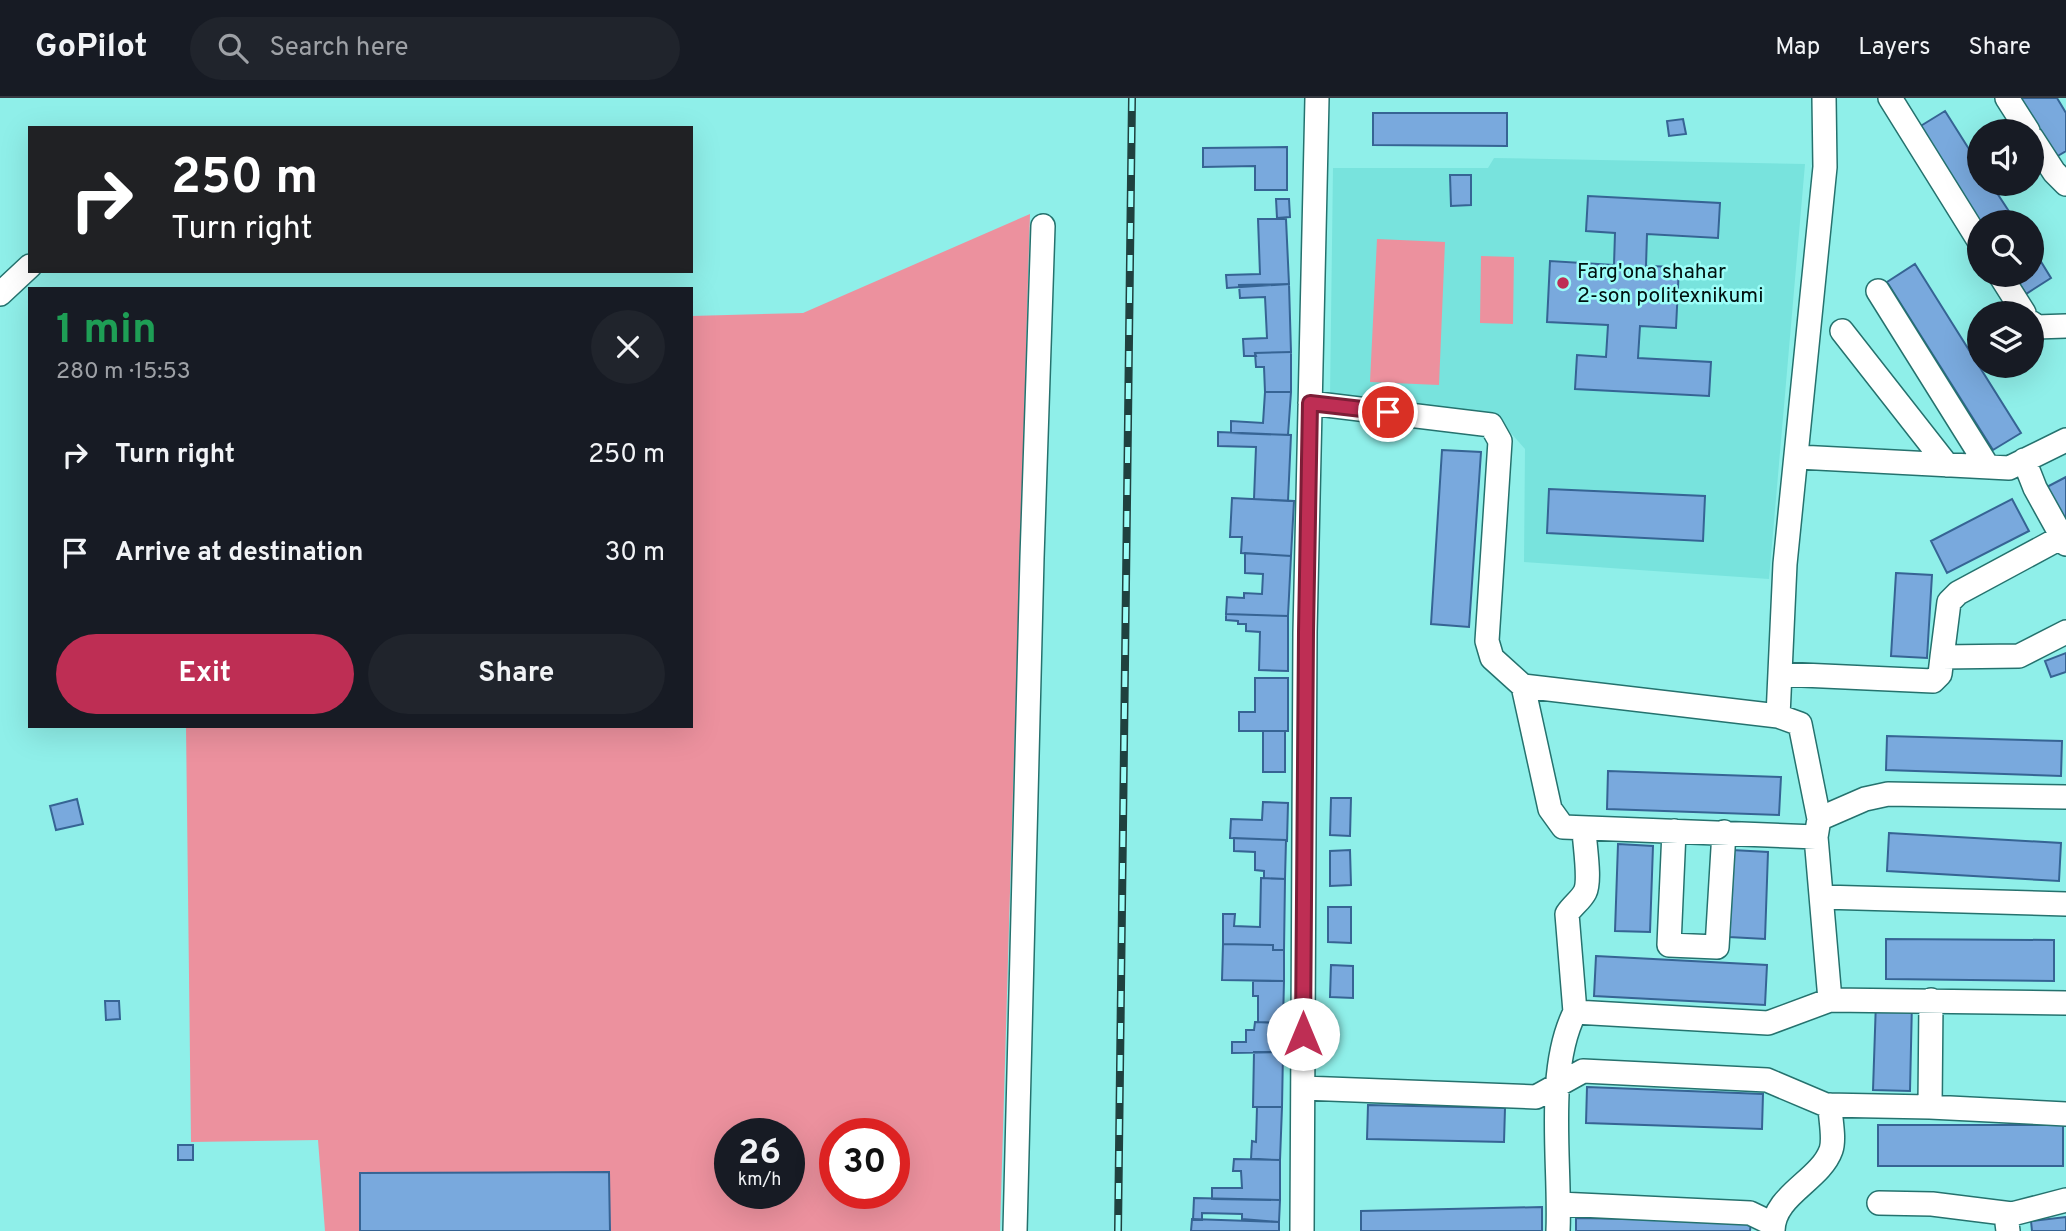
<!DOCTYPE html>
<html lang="en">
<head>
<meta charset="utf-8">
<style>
	:root { --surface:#171b24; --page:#20242c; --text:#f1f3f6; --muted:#9ea1a6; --line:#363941; --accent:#be2e54 }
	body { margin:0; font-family:Overpass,sans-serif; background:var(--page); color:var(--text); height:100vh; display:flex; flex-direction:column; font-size:26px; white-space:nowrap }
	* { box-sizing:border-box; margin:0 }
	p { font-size:23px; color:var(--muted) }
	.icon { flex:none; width:38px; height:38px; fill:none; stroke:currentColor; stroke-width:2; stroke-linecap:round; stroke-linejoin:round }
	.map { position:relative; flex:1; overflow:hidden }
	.sheet { position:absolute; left:28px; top:189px; width:665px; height:441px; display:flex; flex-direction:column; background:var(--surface); border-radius:0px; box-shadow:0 7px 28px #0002 }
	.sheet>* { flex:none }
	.hud { position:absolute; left:28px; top:28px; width:665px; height:147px; border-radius:0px; box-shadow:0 7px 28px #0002; background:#202124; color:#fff; overflow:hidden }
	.tools { position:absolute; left:1967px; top:21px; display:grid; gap:14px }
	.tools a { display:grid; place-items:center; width:77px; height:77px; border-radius:50%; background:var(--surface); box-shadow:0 7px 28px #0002; font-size:35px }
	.speed { position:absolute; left:714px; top:1020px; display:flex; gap:14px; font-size:35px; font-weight:700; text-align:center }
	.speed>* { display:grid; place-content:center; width:91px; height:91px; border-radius:50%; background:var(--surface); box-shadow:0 7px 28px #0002; line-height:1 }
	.speed small { font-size:18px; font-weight:400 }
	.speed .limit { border:10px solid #d22; background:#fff; color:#111 }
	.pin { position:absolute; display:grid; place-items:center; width:60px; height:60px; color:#fff; margin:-30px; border:4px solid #fff; border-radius:50%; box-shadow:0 2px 7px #0007 }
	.me { position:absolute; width:77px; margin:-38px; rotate:0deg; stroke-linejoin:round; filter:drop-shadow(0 0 5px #0008) }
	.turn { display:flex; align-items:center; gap:24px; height:147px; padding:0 28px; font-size:32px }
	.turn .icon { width:91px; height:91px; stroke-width:2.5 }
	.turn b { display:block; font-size:49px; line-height:60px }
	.round { display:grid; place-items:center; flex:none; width:74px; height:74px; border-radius:37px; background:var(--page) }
	.overview { display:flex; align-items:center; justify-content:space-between; height:119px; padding:0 28px }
	h1 { font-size:42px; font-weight:700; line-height:52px; color:#1e9e55 }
	.primary-button { display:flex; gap:14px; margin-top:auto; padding:14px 28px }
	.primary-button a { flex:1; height:80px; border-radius:42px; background:var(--accent); color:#fff; font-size:28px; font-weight:700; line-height:80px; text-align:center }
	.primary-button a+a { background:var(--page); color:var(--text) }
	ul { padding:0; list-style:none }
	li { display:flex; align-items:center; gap:21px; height:98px; padding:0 28px }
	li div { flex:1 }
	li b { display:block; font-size:26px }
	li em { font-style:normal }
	header { display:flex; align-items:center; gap:42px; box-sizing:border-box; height:98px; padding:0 35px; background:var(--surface); border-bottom:2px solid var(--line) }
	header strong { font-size:33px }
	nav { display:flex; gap:38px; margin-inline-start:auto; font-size:24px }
	.search { width:490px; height:63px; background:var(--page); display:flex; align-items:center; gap:18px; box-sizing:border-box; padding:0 24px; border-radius:38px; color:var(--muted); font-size:26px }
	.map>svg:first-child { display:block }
	.built { fill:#78e3dd }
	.green { fill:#ec919e; fill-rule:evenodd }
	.building { fill:#79a9dd; stroke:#366494; stroke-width:2 }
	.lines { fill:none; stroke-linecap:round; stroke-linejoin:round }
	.minor-casing { stroke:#25726e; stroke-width:26 }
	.minor { stroke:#fff; stroke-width:23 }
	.rail-casing { stroke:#1f413f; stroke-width:8 }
	.rail { stroke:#9cfdf7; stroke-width:5; stroke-dasharray:16; stroke-linecap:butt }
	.route-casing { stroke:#7c1e37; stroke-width:18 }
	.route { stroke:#be2e54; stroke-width:12 }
	.poi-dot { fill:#be2e54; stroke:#9cfdf7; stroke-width:2.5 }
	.labels { text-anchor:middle; stroke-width:5; stroke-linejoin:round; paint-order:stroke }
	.poi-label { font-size:21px; fill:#001110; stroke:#9cfdf7; text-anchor:start }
</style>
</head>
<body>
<header>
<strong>GoPilot</strong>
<div class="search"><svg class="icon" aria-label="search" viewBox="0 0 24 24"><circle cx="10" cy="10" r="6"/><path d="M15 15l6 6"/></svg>Search here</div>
<nav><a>Map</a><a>Layers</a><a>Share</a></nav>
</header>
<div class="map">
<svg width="2066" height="1133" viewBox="0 0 2066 1133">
	<rect width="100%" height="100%" fill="#8fefe9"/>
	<path class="built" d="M1494,60L1805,66L1769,481L1524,464L1525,351L1496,318L1330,299L1333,70H1488Z"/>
	<path class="green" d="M1030,116L1000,1133H325L318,1042L191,1044L186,628H691V218L803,215ZM730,1036H789V1096H730ZM835,1036H894V1096H835Z
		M1377,141L1445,144L1439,287L1370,284Z
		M1481,158L1514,159L1513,226L1480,225Z"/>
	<path class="building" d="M2019,0H2057L2066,15V53L2056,59Z
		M1945,13L1979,67V86H1991L2016,124H1980L1919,29Z
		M1373,15H1507V48L1373,47Z
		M1683,21L1686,36L1669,38L1667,23Z
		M1287,49V92H1255V68L1203,69V50Z
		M1450,77H1471V107L1451,108Z
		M1588,98L1720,105L1718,140L1647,136L1646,168L1679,169L1676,230L1640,228L1638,260L1711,264L1709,298L1575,291L1577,257L1606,259L1608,227L1547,224L1550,163L1614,167L1615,135L1586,133Z
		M1276,101H1289L1290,119L1277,120Z
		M1258,121H1286L1289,186L1227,190L1226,177L1260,176Z
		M2032,149L2051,180L2026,196L2014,177H2032Z
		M1915,166L2021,335L1993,352L1887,184Z
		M1289,186L1291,254L1255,255L1256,258H1244L1243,241L1267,240L1265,199L1240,200L1239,187Z
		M1291,254V294H1265L1264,269H1256L1255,255Z
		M1265,294H1291L1288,337L1231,335V323L1263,325Z
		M1218,334L1291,337L1288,403L1254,401L1256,349L1218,348Z
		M1442,352L1481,354L1469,529L1431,526Z
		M2066,379V435L2043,391Z
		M1549,391L1705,398L1703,443L1547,435Z
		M1232,400L1294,403L1291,458L1241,455L1242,439H1230Z
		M2012,401L2029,433L1947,475L1931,443Z
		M1245,455L1291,458L1288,518L1226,516L1227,499L1244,500V495L1262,496L1263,476L1245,475Z
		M1896,475L1932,477L1927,560L1891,558Z
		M1226,516L1288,518V573L1259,572L1260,534L1246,533V526H1238V523L1226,522Z
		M2066,555V574L2051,579L2045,563Z
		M1255,580H1288V633H1239V614H1255Z
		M1263,633H1285V674H1263Z
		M1887,638L2062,643L2061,678L1886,672Z
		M1608,673L1781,679L1779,717L1607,711Z
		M1331,700H1351L1350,738L1330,737Z
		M77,701L83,726L56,732L50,708Z
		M1263,704L1288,705L1287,744L1286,742L1230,740L1231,721L1262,722Z
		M1889,735L2061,745L2059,783L1887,773Z
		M1234,740L1286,742L1285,781L1264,780V773L1255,772V754L1234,753Z
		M1618,746L1653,748L1650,834L1615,833Z
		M1350,752L1351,787L1330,788V753Z
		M1732,752L1768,754L1765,841L1729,839Z
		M1261,780L1285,781L1284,852H1273V847L1223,846V816H1235L1234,828L1260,829Z
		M1328,809H1351V845L1328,844Z
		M1886,841L2054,842V883L1886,881Z
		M1223,846L1273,847V852H1284V883L1222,882Z
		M1596,858L1767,867L1765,907L1594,898Z
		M1331,867L1353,868V900L1330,899Z
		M1253,883H1284L1283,925L1258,924V898H1253Z
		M105,903H119L120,921L106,922Z
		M1876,903L1912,904L1910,993L1873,992Z
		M1255,924L1281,925L1280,954L1232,955V944H1246V932H1254Z
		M1254,954H1283L1282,1009H1253Z
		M1587,989L1763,996L1762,1031L1586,1025Z
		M1368,1007L1505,1010L1504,1044L1367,1041Z
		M1257,1009H1282L1280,1062L1251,1061L1252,1043L1256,1044Z
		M1878,1027H2063V1068H1878Z
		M178,1047H193V1062H178Z
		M1234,1061L1280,1062V1102L1212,1101V1090H1242L1241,1073H1233Z
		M609,1074L610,1133H360V1075Z
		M1194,1100L1280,1102L1279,1124L1242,1121V1116L1202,1115V1122H1193Z
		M1542,1109V1133H1361V1113Z
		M2066,1119V1133H2032L2031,1123Z
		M1576,1120L1751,1123L1750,1133H1576Z
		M1192,1121L1279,1124V1133H1191Z"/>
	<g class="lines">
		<defs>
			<path id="minor" d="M1824,0L1825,69L1785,466L1778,618L1800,626L1819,721L1816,739L1830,902L2066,905
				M1890,0L1979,143
				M2007,0L2028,33
				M2032,40L2054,74L2066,86
				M2000,177L2024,215
				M1878,193L1988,369
				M0,196L30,168
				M2032,225L2036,229L2066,228
				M1842,233L1947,367
				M1310,305L1491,327L1500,343L1487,543L1492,560L1523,588L1778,618
				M1798,359L2009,370L2066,342
				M2024,362L2035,390L2066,446
				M2062,439L1958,495L1949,504L1942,559L2019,558L2066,534
				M1780,576L1933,583L1940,576L1942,559
				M1523,588L1550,711L1563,729L1816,739
				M1819,721L1865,701L1888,696L2066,699
				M1674,733L1669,847L1717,849L1724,734
				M1822,799L2066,806
				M1931,902L1930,1009L2066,1016
				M1575,914L1768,925L1830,902
				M1303,990L1536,999L1583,973L1767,982L1826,1007L1930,1009
				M1879,1105L1932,1106L2012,1116
				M1559,1106L1750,1115L1773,1126
				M1015,1133L1032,460L1043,128
				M1302,1133L1305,534L1317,0
				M1558,1133C1561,1067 1545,973 1575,914L1567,816C1572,808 1581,802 1585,794C1591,782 1584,744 1584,730
				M1773,1133C1773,1097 1820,1083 1831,1052C1835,1040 1830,1020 1830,1007
				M2008,1133L2007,1125L2012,1116L2066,1102"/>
		</defs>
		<use href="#minor" class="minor-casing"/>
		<use href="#minor" class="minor"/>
		<defs>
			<path id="rail" d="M1118,1133L1132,0"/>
		</defs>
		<use href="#rail" class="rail-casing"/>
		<use href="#rail" class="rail"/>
	</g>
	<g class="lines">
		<defs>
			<path id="route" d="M1303,936L1306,534L1310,305L1388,314"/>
		</defs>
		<use href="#route" class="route-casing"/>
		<use href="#route" class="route"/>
	</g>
	<circle class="poi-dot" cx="1563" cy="185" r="7"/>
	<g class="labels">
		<g class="poi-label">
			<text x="1577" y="180">Farg'ona shahar<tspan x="1577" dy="24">2-son politexnikumi</tspan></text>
		</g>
	</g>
</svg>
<div class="tools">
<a><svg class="icon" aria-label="sound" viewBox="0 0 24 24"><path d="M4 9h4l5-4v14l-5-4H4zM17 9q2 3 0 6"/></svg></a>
<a><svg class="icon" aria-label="search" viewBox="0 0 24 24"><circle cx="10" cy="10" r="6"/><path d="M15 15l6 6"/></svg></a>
<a><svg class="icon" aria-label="layers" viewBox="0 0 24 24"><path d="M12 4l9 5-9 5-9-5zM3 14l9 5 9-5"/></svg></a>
</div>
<div class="speed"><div>26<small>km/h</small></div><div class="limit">30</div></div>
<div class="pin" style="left:1388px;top:314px;background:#d93025"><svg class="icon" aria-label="arrive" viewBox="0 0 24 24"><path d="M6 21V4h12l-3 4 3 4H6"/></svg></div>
<svg class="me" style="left:1303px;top:936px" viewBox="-20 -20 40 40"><circle r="19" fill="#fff"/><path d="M0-13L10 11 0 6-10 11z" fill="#be2e54"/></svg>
<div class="hud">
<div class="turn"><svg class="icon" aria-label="right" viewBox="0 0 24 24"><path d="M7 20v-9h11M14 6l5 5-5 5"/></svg><div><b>250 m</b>Turn right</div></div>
</div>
<section class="sheet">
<div class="overview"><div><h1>1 min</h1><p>280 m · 15:53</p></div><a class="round"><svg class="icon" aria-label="close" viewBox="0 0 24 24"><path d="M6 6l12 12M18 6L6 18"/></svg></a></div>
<ul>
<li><svg class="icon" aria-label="right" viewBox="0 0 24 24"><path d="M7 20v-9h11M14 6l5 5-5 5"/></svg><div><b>Turn right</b></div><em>250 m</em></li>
<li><svg class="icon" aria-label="arrive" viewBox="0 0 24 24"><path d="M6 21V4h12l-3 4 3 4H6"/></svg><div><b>Arrive at destination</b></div><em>30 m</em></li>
</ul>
<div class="primary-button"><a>Exit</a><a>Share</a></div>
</section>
</div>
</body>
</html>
